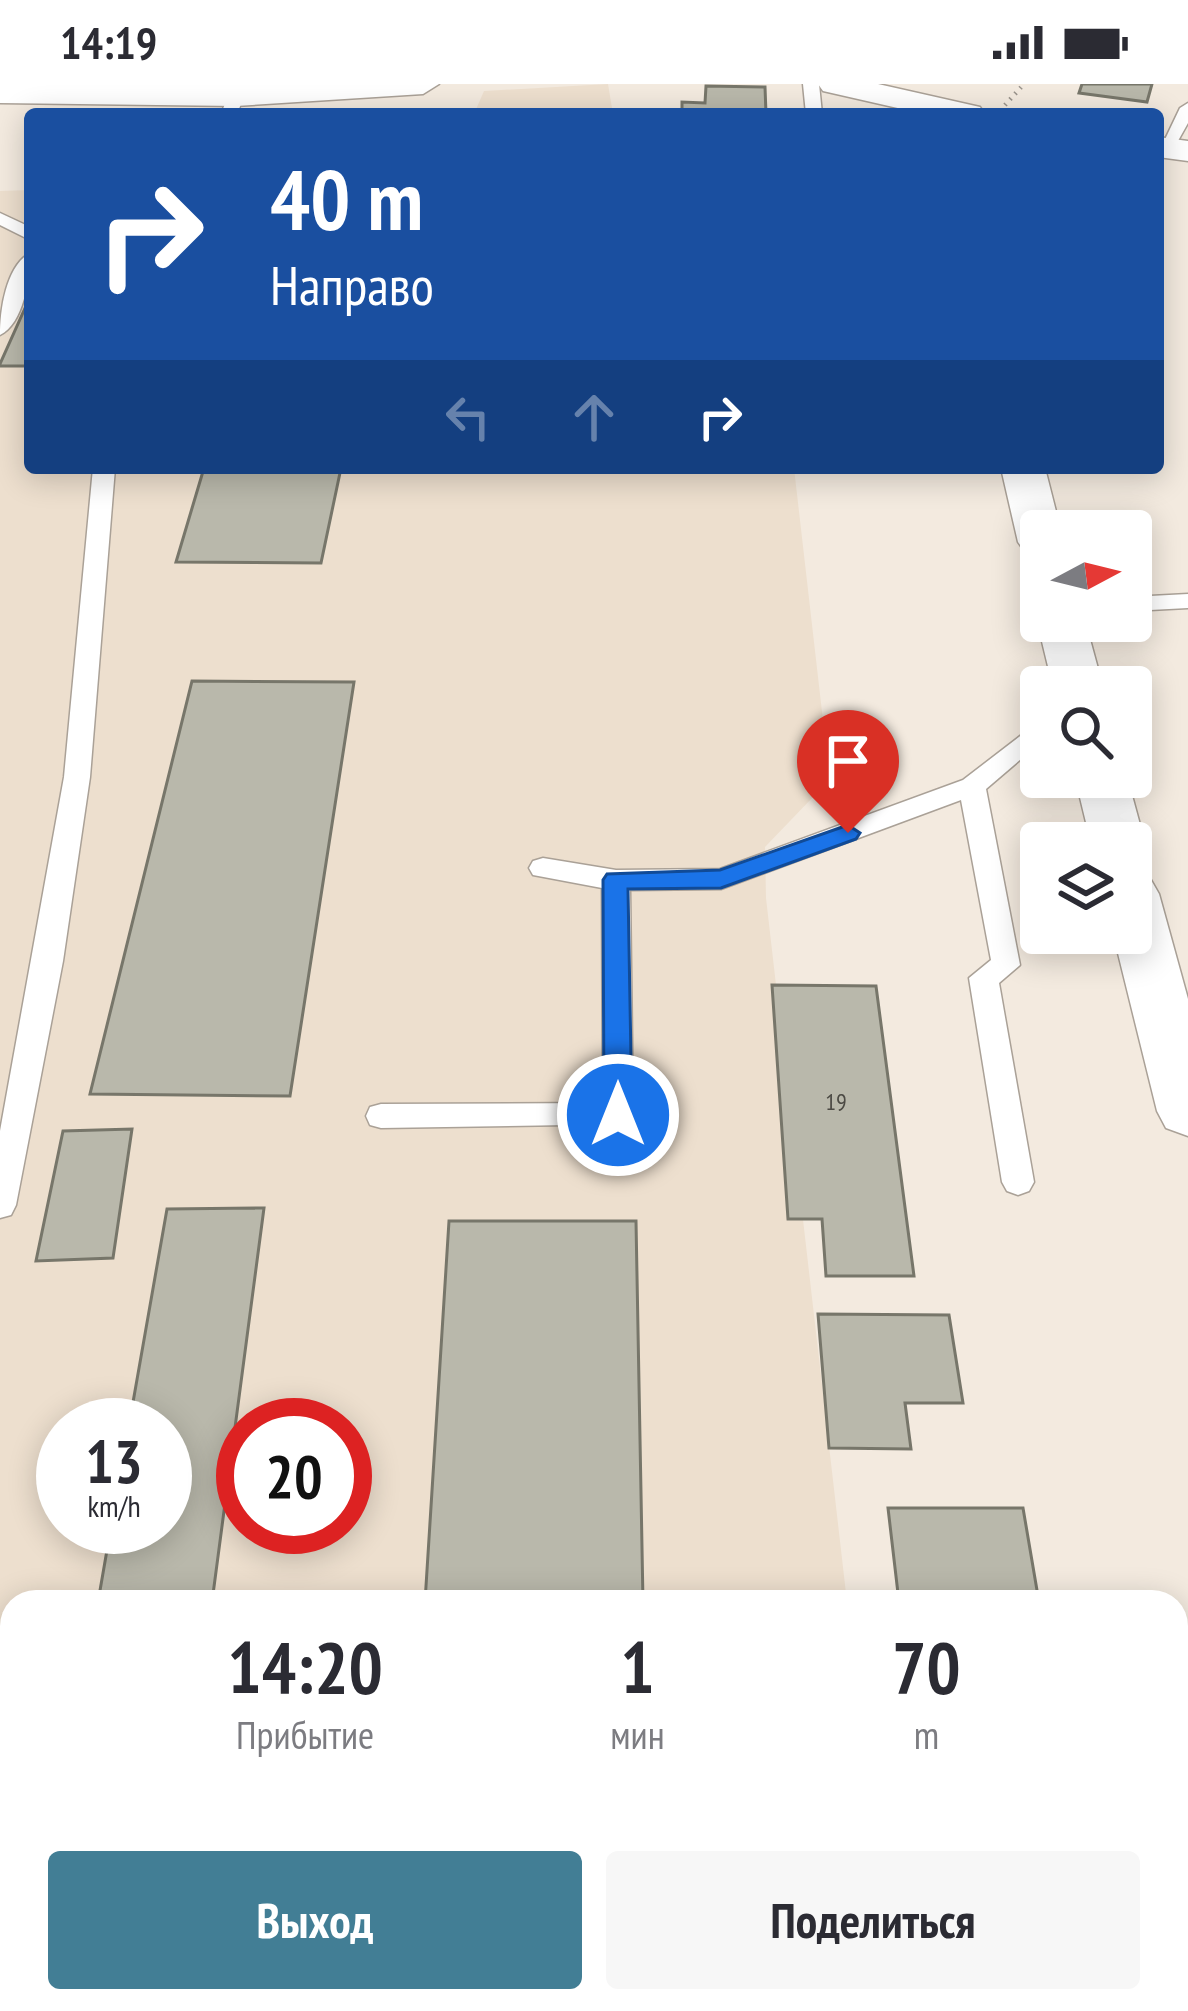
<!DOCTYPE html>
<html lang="ru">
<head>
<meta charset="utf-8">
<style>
	:root { --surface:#fff; --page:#f7f7f7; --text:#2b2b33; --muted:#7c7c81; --accent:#427e95 }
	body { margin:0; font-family:"PT Sans Narrow",sans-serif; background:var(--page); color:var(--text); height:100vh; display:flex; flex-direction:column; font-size:45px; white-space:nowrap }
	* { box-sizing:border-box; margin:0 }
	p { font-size:39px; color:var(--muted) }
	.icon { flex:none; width:66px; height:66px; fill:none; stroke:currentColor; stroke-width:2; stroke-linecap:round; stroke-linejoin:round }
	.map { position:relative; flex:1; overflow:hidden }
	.drawer { position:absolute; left:0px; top:1506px; width:1188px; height:423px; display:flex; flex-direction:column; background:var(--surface); border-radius:36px 36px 0 0; box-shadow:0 6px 30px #0003 }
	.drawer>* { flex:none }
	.banner { position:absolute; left:24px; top:24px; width:1140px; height:366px; border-radius:12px; box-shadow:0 6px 30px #0003; background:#1a4fa0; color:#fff; overflow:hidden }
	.needle { width:78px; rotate:83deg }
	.tools { position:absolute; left:1020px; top:426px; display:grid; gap:24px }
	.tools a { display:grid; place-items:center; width:132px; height:132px; border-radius:12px; background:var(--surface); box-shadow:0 6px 30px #0003; font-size:60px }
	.speed { position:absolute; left:36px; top:1314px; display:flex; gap:24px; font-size:60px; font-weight:700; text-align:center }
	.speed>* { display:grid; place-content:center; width:156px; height:156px; border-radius:50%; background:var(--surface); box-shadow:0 6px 30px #0003; line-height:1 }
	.speed small { font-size:30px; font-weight:400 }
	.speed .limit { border:18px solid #d22; background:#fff; color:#111 }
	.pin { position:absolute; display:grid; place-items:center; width:102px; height:102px; color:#fff; margin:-123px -51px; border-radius:50% 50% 50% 0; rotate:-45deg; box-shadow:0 0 12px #0007 }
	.pin .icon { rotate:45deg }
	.me { position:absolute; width:132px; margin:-66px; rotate:0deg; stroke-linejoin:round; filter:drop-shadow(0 0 9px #0008) }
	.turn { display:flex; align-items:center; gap:42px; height:252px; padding:0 48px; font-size:54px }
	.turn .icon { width:156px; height:156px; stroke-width:2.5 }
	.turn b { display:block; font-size:84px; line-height:102px }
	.lanes { display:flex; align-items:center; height:114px; padding:0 48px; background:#0003; justify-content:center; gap:60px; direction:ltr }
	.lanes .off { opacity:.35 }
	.eta { display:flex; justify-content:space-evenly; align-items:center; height:204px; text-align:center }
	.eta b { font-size:72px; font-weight:700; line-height:84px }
	.primary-button { display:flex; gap:24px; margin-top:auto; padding:24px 48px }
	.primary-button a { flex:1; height:138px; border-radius:12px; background:var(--accent); color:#fff; font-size:48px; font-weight:700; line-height:138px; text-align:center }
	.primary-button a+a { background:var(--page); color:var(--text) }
	.status { display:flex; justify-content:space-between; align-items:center; height:84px; padding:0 60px; background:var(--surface); direction:ltr }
	.status svg { height:33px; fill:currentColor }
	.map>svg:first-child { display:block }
	.built { fill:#eddfce; fill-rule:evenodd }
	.building { fill:#b9b8ab; stroke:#77766a; stroke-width:3 }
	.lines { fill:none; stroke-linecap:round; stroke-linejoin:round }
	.lane-casing { stroke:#aaa197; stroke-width:3 }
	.street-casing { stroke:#aaa197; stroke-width:3 }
	.path { stroke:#99938b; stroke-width:4.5; stroke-dasharray:1.5 6; stroke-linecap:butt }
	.lane { fill:#fff; fill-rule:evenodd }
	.street { fill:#fff; fill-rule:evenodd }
	.route { fill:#1a73e8; stroke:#114b97; stroke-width:3 }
	.labels { text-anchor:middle; stroke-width:9; stroke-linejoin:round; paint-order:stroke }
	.number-label { font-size:24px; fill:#4c4a44 }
</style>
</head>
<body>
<div class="status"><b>14:19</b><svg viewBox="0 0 49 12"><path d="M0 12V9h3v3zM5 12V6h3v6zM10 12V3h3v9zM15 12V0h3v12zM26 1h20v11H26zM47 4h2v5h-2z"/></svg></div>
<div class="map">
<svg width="1188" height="1927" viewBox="0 0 1188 1927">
	<rect width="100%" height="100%" fill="#f3eadf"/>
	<path class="built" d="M608,0L613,30H474L484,7Z
		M30,106V384H794L828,680L814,712L765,763L766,814L847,1518H12V1917H892L893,1927H0V107ZM63,1341H165V1443H63ZM243,1341H345V1443H243Z"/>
	<path class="building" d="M1082,0H1152L1147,18L1079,9Z
		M706,2L765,3L766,30H650L682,29V18L705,19Z
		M30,213V282H0V280Z
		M204,384H341L321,479L176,478Z
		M192,597L354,598L290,1012L90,1010Z
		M772,901L876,902L914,1192H826L822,1135H788Z
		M132,1045L113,1174L36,1177L63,1047Z
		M264,1124L212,1518H98L111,1443H165V1341H129L167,1125Z
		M449,1137H636L643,1518H425Z
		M818,1230L949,1231L963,1319H905L911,1365L829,1364Z
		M888,1424H1023L1039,1518H899Z
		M29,1917H159L158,1927H27Z
		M399,1917H650V1927H398Z
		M946,1917H1107L1108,1927H947Z"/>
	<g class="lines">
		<defs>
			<path id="lane" d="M803,0H819L822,30H806Z
				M236,7L244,12L237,30H221L228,12Z
				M1188,19V39L1174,64L1159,68L1180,24Z
				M0,129L30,143V156L0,141Z
				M30,169C30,194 24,239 0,251C0,226 6,182 30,169Z
				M93,384H115L90,693L63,877L16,1121L11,1131L0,1134V1047L64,693Z
				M1188,510V524L1131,527V513Z
				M1041,636V658L986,705L1020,881L999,899L1034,1098L1029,1107L1018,1111L1007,1107L1002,1098L969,894L991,876L961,716L721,805L630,806L633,1031L629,1040L381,1044L370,1041L366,1032L370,1023L381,1020L603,1019L602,804L533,791L529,784L533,777L543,774L616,786L720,785L963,696Z"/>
			<path id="street" d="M0,0H439L423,10L236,22L0,19Z
				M818,0H878L980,23L985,30H924L823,7Z
				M1158,53L1188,57V77L1158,73Z
				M1001,384H1045L1061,447H1041V472L1025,468L1018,458Z
				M1041,531V537H1085L1103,603H1053L1037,537Z
				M1075,693H1127L1145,759L1137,772L1131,774V759H1091Z
				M1131,790L1151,796L1159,810L1188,915V1052L1166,1044L1157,1027L1113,849H1131Z"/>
		</defs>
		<use href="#lane" class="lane-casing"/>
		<use href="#street" class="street-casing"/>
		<path class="path" d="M1005,21L1024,0"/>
		<use href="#lane" class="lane"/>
		<use href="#street" class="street"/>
	</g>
	<path class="route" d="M848,741L860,749L856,755L721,804L628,805L632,1031L628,1039H608L604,1031L603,796L607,790L720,786Z"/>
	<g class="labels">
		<g class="number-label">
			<text x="836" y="1026">19</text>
		</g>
	</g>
</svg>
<div class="tools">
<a><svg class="needle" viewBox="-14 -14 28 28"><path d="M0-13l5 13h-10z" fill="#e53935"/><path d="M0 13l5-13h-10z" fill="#7c7c81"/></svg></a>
<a><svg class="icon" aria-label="search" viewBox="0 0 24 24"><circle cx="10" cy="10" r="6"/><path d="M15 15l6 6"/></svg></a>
<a><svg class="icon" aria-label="layers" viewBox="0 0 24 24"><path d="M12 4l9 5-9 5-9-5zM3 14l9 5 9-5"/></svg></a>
</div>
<div class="speed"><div>13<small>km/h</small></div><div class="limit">20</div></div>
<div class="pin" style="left:848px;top:749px;background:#d93025"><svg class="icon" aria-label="arrive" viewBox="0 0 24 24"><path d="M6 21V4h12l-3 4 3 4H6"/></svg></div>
<svg class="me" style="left:618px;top:1031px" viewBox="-20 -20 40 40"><circle r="17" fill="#1a73e8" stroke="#fff" stroke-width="3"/><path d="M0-11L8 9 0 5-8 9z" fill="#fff"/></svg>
<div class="banner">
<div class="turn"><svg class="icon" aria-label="right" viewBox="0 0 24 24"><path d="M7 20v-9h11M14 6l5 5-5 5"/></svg><div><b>40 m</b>Направо</div></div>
<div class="lanes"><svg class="icon off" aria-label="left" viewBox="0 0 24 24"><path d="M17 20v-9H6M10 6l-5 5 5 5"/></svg><svg class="icon off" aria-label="ahead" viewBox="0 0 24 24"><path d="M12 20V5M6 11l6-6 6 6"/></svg><svg class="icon" aria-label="right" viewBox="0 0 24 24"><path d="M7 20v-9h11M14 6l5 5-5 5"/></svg></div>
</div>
<section class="drawer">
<div class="eta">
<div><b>14:20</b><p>Прибытие</p></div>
<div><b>1</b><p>мин</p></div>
<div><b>70</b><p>m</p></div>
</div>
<div class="primary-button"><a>Выход</a><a>Поделиться</a></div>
</section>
</div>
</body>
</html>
